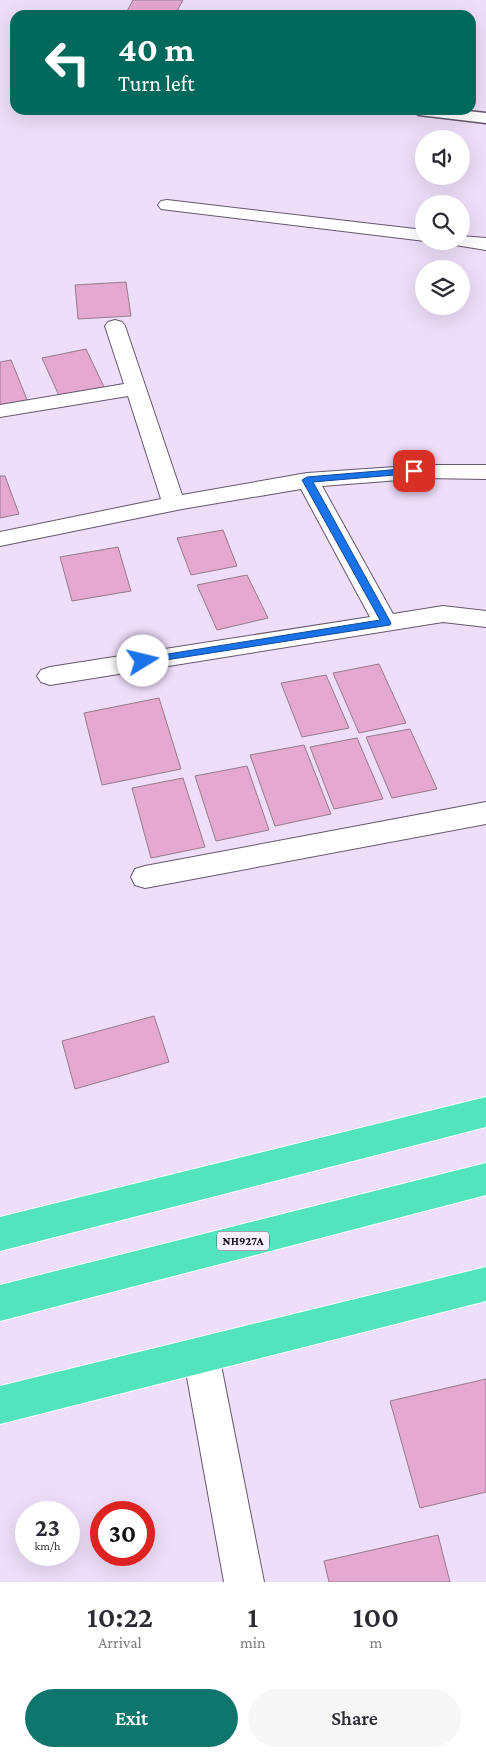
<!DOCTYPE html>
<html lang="en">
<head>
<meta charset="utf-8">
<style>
	:root { --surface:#fff; --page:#f7f7f7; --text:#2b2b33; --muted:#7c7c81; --accent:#0f766e }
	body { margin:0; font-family:"Crimson Pro",serif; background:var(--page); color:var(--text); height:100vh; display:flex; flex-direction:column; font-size:19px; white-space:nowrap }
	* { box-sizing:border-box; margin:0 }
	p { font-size:16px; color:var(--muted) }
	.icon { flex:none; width:28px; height:28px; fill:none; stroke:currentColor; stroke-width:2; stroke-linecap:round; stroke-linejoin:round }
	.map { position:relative; height:1582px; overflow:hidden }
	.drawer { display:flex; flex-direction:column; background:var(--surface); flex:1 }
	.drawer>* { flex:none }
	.hud { position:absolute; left:10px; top:10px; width:466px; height:105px; border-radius:15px; box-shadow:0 5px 20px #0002; background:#00695c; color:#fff; overflow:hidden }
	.controls { position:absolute; left:415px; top:130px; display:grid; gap:10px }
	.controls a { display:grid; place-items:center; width:55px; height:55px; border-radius:50%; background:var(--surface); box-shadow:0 5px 20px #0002; font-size:25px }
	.speed { position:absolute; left:15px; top:1501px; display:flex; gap:10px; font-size:25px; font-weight:700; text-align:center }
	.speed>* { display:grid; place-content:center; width:65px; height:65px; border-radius:50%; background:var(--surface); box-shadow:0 5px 20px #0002; line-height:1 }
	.speed small { font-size:12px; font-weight:400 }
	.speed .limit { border:8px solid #d22; background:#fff; color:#111 }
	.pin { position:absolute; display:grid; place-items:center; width:42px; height:42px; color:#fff; margin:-21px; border-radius:10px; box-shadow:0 2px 8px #0006 }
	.me { position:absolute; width:55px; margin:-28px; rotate:81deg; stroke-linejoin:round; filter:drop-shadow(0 0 4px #0008) }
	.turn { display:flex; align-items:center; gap:18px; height:105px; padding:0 25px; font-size:22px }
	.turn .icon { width:65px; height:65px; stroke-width:2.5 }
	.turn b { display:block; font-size:35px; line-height:42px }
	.eta { display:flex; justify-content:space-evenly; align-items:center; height:85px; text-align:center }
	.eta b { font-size:30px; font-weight:600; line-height:35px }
	.action { display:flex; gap:10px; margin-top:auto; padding:10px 25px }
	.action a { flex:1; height:58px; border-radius:30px; background:var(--accent); color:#fff; font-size:20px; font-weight:600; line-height:58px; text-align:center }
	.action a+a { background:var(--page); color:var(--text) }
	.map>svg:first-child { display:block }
	.building { fill:#e5a8d1; stroke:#957b8c }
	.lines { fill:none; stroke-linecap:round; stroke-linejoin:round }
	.lane-casing { stroke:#65576e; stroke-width:3 }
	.street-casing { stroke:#65576e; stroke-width:2 }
	.highway-casing { stroke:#fff; stroke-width:2 }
	.lane { fill:#fff; fill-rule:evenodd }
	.street { fill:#fff; fill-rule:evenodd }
	.highway { fill:#52e4bd; fill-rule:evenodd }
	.route { fill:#1a73e8; stroke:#114b97 }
	.labels { text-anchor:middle; stroke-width:4; stroke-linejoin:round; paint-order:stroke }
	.shield { fill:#f8eefe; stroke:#5a535e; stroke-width:1 }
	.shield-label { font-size:12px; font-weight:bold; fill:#16111a }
</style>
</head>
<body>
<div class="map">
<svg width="486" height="1582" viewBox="0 0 486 1582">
	<rect width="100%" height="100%" fill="#eedef9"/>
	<path class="building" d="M133,0H183L175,15H125Z
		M126,282L131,316L78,319L75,285Z
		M86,349L105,389L60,398L42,358Z
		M11,360L28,402L0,408V362Z
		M0,476H5L19,514L0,518Z
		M223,530L237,566L191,575L177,538Z
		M118,547L131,591L72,601L60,557Z
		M247,575L268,618L217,630L197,585Z
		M379,664L406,723L359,733L333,673Z
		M326,675L349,728L302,737L281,683Z
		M159,698L181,769L102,785L84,713Z
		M410,729L437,789L392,798L366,737Z
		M357,738L383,799L334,809L310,747Z
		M304,745L331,814L275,826L250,755Z
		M247,766L269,830L216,841L195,776Z
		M183,778L205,847L151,858L132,788Z
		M154,1016L169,1062L75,1089L62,1041Z
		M486,1379V1492L420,1508L390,1401Z
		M438,1535L450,1582H329L324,1561Z"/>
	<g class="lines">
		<defs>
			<path id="lane" d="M411,110H458L486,113V123L419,115Z"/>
			<path id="street" d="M167,200L424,230L425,241L161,209L158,205L161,201Z
				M461,236L486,238V250L455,245L452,241H461Z
				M115,320L122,322L125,326L182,495L307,473L425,465H486V479L425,478L322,486L393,614L443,606L486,611V627L443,622L50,685L41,682L37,676L41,670L50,667L370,617L301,489L182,509L0,546V532L161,499L128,396L0,417V405L124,384L105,326L108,322Z
				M486,802V824L145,888L135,885L131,877L135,869L145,866Z
				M201,1337L214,1342L219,1355L264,1582H224L183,1355L188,1342Z"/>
			<path id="highway" d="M486,1097V1127L0,1251V1217Z
				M486,1163V1195L0,1321V1285Z
				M486,1267V1301L0,1424V1386Z"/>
		</defs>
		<use href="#lane" class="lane-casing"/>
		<use href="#street" class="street-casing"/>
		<use href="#highway" class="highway-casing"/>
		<use href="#lane" class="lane"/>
		<use href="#street" class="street"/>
		<use href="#highway" class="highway"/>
	</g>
	<path class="route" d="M414,468L418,471L417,473L313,482L391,623L390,625L140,664V659L143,658L380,620L302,480L307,477Z"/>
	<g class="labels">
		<rect class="shield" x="217" y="1231.5" width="52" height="19" rx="4"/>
		<g class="shield-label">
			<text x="243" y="1245">NH927A</text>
		</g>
	</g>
</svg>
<div class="controls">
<a><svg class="icon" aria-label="sound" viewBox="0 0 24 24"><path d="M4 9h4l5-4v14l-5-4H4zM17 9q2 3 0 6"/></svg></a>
<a><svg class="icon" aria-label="search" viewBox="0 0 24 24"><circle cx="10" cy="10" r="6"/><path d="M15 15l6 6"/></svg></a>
<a><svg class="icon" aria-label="layers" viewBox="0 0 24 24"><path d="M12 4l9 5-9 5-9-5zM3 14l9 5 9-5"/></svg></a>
</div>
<div class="speed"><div>23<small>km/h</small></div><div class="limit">30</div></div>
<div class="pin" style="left:414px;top:471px;background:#d93025"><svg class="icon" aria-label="arrive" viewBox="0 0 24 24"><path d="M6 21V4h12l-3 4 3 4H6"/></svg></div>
<svg class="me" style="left:143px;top:661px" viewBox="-20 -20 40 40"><circle r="19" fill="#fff"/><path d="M0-13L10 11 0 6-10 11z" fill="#1a73e8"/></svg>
<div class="hud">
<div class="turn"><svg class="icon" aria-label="left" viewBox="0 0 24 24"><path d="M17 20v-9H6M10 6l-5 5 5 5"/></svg><div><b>40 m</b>Turn left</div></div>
</div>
</div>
<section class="drawer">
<div class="eta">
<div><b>10:22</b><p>Arrival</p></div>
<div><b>1</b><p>min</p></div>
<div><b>100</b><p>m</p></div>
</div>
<div class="action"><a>Exit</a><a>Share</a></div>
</section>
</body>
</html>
